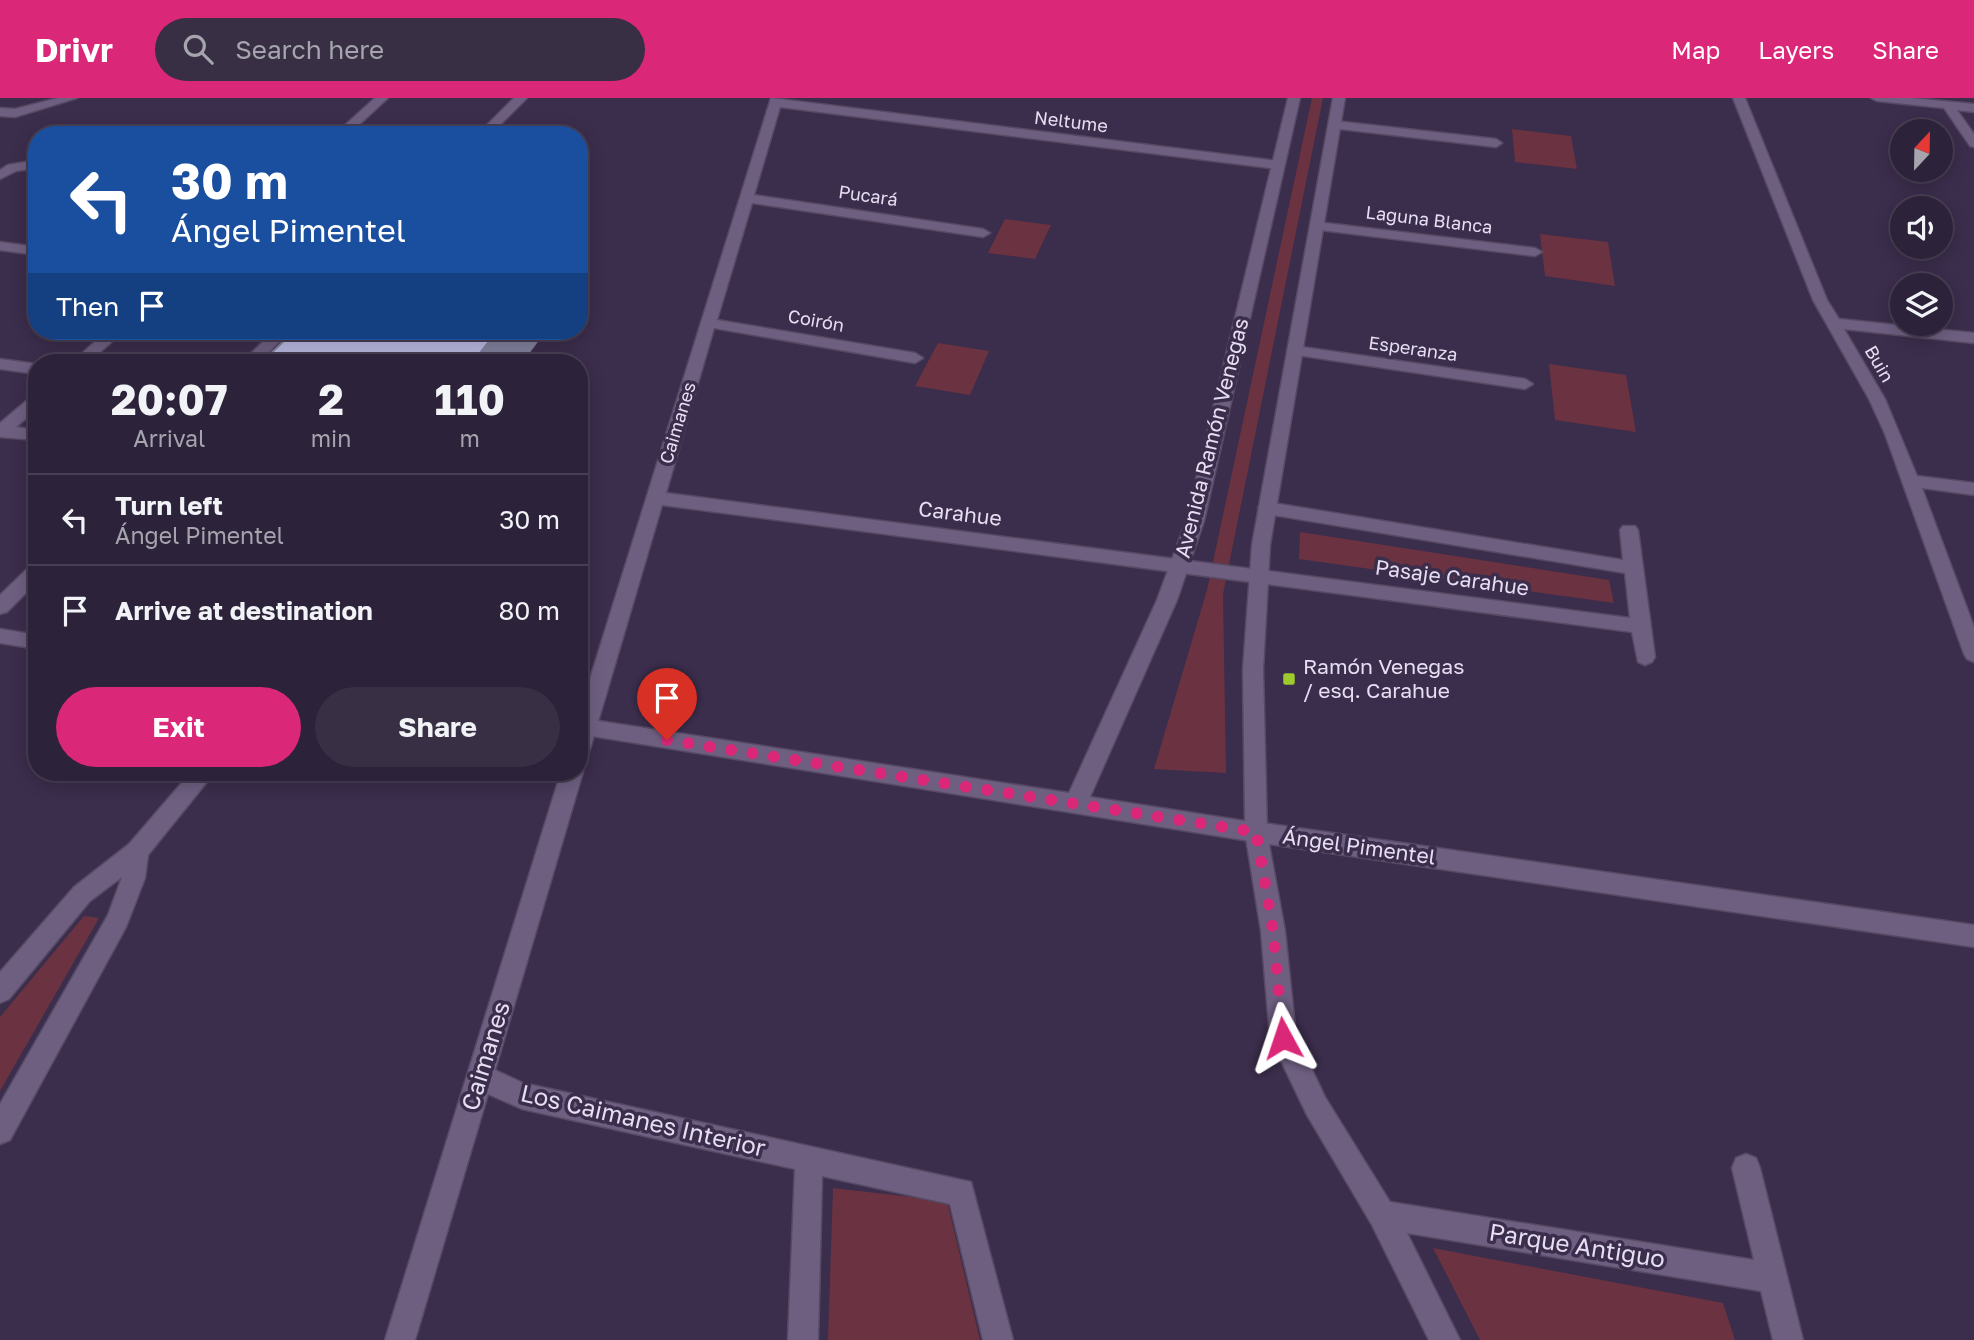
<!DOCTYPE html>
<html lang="en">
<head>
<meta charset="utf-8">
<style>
	:root { --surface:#2c2239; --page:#382f44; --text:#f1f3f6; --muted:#a6a4ae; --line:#483f53; --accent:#db2777 }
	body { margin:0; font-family:"Golos Text",sans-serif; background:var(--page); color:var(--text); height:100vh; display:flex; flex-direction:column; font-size:26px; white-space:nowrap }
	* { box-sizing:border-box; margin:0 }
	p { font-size:23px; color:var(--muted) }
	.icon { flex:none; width:38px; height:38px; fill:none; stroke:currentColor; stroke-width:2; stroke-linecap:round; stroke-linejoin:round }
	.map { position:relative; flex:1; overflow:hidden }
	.details { position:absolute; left:28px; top:256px; width:560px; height:427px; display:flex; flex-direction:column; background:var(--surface); border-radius:28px; box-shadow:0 4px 18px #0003,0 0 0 2px var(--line) }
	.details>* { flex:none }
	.top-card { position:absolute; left:28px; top:28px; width:560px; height:214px; border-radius:28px; box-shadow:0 4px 18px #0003,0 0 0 2px var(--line); background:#1a4fa0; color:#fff; overflow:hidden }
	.needle { width:46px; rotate:22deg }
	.tools { position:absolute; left:1890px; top:21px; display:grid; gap:14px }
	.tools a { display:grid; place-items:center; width:63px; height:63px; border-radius:50%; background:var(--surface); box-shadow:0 4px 18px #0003,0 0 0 2px var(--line); font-size:35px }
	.pin { position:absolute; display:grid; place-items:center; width:60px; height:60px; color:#fff; margin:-72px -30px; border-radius:50% 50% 50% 0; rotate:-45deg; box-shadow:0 0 7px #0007 }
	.pin .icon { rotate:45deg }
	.me { position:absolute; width:77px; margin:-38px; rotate:355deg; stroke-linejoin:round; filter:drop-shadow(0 0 5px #0008) }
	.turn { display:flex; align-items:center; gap:24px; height:147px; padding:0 28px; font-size:32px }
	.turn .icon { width:91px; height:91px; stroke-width:2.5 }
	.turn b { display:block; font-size:49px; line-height:60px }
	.then { display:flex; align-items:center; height:66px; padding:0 28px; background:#0003; gap:14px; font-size:26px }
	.eta { display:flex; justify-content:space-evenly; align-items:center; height:119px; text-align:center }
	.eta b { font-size:42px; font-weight:700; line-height:49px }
	.primary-button { display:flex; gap:14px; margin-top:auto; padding:14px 28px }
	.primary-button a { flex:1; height:80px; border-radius:42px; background:var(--accent); color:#fff; font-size:28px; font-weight:700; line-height:80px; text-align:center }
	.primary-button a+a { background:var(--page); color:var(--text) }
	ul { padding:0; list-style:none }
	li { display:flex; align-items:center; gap:21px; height:91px; padding:0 28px; border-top:2px solid var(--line) }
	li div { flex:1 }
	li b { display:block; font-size:26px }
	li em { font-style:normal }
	header { display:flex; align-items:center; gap:42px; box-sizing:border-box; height:98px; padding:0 35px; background:var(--accent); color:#fff }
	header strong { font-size:33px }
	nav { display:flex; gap:38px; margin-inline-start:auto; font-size:24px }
	.search { width:490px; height:63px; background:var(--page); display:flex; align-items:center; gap:18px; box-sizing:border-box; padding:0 24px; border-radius:38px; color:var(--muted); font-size:26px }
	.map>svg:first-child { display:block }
	.green { fill:#6b3241 }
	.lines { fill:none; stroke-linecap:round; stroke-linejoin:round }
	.minor-casing { stroke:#554963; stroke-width:3 }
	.tertiary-casing { stroke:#554963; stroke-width:3 }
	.minor { fill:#6e5f81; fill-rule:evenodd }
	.tertiary { fill:#6e5f81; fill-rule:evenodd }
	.shaded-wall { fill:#81819d }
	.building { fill:#b8b8e0; stroke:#81819d; stroke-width:2 }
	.route { stroke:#db2777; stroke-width:12; stroke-dasharray:0 21.6 }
	.poi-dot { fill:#9eca2e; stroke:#3b2d4c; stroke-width:2.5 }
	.labels { text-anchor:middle; stroke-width:7; stroke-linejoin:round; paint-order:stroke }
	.far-street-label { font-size:18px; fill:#e6def2; stroke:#3b2d4c }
	.street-label { font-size:21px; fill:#e6def2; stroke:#3b2d4c }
	.poi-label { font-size:21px; fill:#e6def2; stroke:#3b2d4c; text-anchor:start }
	.near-street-label { font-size:24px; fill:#e6def2; stroke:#3b2d4c }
</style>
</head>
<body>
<header>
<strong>Drivr</strong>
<div class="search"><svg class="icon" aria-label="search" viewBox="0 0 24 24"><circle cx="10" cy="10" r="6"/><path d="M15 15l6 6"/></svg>Search here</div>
<nav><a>Map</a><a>Layers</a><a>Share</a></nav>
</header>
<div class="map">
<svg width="1974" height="1242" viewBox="0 0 1974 1242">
	<rect width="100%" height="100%" fill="#3b2d4c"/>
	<path class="green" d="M1312,0H1323L1223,496L1226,675L1154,671L1207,492Z
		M1512,31L1571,38L1577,71L1515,64Z
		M1005,121L1051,127L1035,161L988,155Z
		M1540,136L1608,144L1615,188L1545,178Z
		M938,245L989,253L970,297L915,288Z
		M1549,266L1626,277L1636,334L1555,322Z
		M1300,434L1609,482L1614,505L1299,461Z
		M84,818L99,820L0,993V919Z
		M833,1090L947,1103L980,1242H828Z
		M1433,1150L1723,1205L1735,1242H1480Z"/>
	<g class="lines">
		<defs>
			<path id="minor" d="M58,0H77L15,19L0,18V10L15,11Z
				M375,0H388L348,37H334Z
				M771,0L1278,63L1284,67L1278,71L780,9L754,97L983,131L990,135L983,139L752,105L717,222L915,255L923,260L915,265L714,230L666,395L1630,520L1625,475L1267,416L1258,410L1267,404L1623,462L1620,432L1623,428H1635L1638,432L1655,559L1652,564L1645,567L1638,564L1632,534L662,407L590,651L587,657L579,660V616Z
				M1733,0H1745L1827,202L1839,221L1974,235V245L1844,231L1885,301L1917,378L1974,385V397L1922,390L1974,529V564L1967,561L1964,556L1885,336L1869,301L1813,202Z
				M1871,0H1911L1974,6V14L1957,12L1974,36V49L1970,48L1944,10L1877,3Z
				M1335,23L1496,41L1502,45L1496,49L1331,30V24Z
				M37,62V70L16,73L0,81V72L8,67Z
				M1317,124L1535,150L1542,154L1535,158L1312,131L1310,128Z
				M0,144L37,149V157L0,152Z
				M107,233H124L89,264H72Z
				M1295,248L1525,281L1533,286L1525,291L1290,256L1287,253L1290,250Z
				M0,261L37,266V276L0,271Z
				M37,297V311L16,329L37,332V342L0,339V325L31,299Z
				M579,668L583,674L495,972L523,985L971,1084L1013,1242H983L950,1106L822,1078L818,1242H788L795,1071L522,1011L488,996L415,1242H385L561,674H579Z
				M191,674H215L148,757L145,780L126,829L10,1042L0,1046V1006L108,817L122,779L90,803L9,901L0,905V874L74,789L129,746Z
				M1256,724L1974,827V849L1269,746L1285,833L1296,938L1325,999L1390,1104L1754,1162L1732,1070L1736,1060L1746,1056L1756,1060L1760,1070L1803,1242H1773L1761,1193L1407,1135L1460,1242H1429L1372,1127L1307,1017L1270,940L1261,833L1245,734L1248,727Z"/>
			<path id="tertiary" d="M514,0H527L490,37H477Z
				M1288,0H1300L1204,423L1177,502L1090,699L1245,723L1243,571L1252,447L1333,0H1345L1270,447L1263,571L1267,734L1264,741L1256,744L579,636V620L1069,695L1157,502L1186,423Z
				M274,233H290L259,264H242Z
				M37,466V484L7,514L0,516V497L30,468Z
				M0,531L37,537V551L0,545Z"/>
		</defs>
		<use href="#minor" class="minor-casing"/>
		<use href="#tertiary" class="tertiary-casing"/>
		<use href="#minor" class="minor"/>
		<use href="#tertiary" class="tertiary"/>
	</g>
	<path class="shaded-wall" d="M497,233H546L523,264H484L480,255Z"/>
	<path class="building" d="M370,233H497L480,255L495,264H262L291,236L361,243Z"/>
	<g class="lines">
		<path class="route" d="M667,642L1256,734L1273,832L1283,940"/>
	</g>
	<rect class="poi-dot" x="1282" y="574" width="14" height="14" rx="3.5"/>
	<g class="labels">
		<g class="far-street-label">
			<text transform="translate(1071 24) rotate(7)" y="6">Neltume</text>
			<text transform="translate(868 98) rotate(8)" y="6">Pucará</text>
			<text transform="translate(1429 122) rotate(7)" y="6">Laguna Blanca</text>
			<text transform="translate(816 223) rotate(10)" y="6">Coirón</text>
			<text transform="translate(1413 251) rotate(8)" y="6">Esperanza</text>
			<text transform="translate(1879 266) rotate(60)" y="6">Buin</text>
			<text transform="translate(678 325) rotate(-73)" y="6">Caimanes</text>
		</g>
		<g class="street-label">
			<text transform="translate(1212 340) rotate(-76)" y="7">Avenida Ramón Venegas</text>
			<text transform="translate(960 416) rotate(7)" y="7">Carahue</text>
			<text transform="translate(1452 480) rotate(8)" y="7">Pasaje Carahue</text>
			<text transform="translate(1359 749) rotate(8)" y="7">Ángel Pimentel</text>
		</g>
		<g class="poi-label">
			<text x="1303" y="576">Ramón Venegas<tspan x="1303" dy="24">/ esq. Carahue</tspan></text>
		</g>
		<g class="near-street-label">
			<text transform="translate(486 958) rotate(-73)" y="8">Caimanes</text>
			<text transform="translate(643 1023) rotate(13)" y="8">Los Caimanes Interior</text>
			<text transform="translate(1577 1148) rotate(9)" y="8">Parque Antiguo</text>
		</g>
	</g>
</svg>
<div class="tools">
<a><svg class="needle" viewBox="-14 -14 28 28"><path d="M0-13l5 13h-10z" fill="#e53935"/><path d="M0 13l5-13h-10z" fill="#a6a4ae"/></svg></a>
<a><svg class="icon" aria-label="sound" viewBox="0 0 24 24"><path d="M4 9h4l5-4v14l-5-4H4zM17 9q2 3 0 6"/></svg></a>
<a><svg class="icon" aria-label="layers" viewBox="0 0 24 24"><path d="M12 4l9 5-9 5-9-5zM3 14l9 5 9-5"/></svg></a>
</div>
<div class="pin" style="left:667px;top:642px;background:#d93025"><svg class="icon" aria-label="arrive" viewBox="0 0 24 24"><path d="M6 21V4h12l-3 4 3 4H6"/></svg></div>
<svg class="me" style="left:1283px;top:940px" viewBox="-20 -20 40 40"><path d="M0-17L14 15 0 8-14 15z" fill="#db2777" stroke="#fff" stroke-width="4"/></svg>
<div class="top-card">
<div class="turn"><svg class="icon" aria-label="left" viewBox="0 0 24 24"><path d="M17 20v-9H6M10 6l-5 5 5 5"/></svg><div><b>30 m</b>Ángel Pimentel</div></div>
<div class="then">Then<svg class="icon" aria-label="arrive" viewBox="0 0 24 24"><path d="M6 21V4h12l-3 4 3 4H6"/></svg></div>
</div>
<section class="details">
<div class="eta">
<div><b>20:07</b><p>Arrival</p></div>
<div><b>2</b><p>min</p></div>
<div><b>110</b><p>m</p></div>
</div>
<ul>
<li><svg class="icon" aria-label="left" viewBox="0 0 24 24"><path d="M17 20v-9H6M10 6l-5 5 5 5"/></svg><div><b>Turn left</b><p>Ángel Pimentel</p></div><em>30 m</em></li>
<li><svg class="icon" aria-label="arrive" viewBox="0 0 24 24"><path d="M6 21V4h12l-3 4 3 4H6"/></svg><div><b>Arrive at destination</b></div><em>80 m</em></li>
</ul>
<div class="primary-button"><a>Exit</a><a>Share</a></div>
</section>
</div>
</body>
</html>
